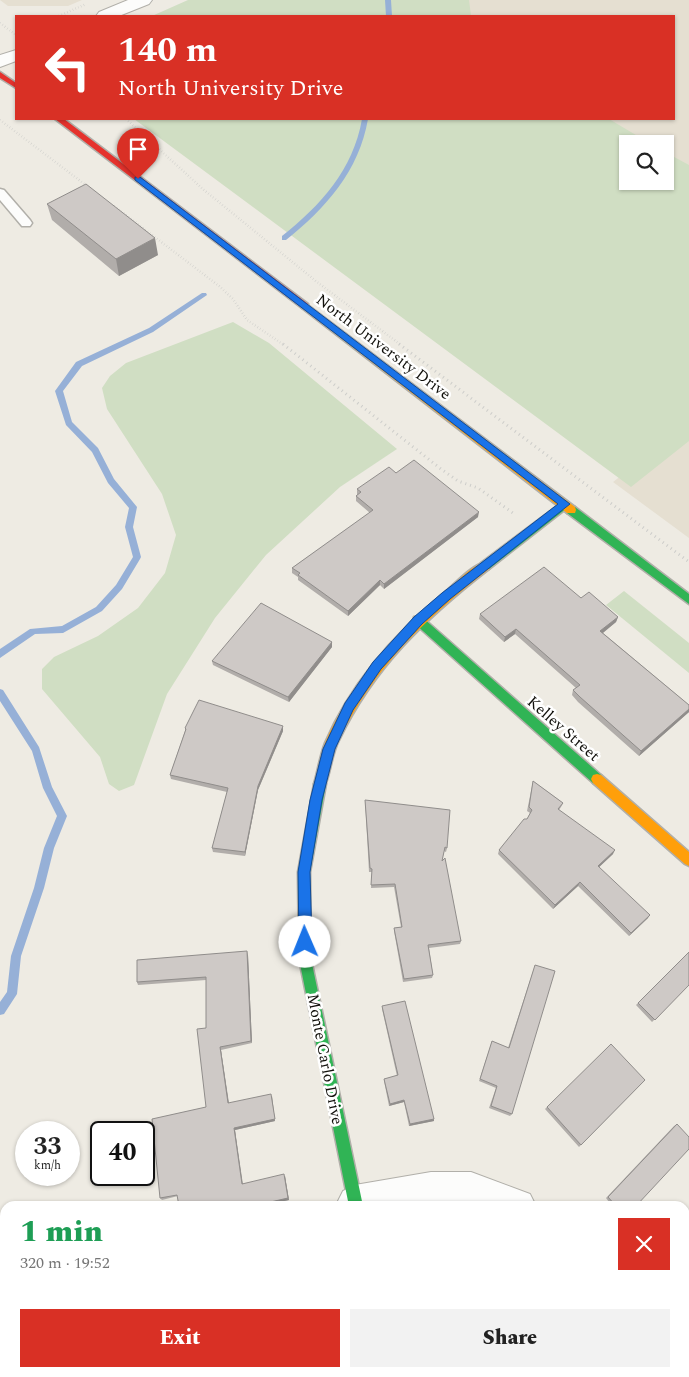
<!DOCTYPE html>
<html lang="en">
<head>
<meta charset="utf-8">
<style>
	:root { --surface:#fff; --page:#f2f2f2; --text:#222; --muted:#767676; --accent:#d93025 }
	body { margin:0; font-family:Spectral,serif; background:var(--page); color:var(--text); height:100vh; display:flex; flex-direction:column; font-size:19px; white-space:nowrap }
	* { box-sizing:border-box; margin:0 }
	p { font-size:16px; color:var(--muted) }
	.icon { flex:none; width:28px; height:28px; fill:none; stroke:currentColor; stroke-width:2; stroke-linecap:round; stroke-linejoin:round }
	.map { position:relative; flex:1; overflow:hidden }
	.side { position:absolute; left:0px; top:1201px; width:690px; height:176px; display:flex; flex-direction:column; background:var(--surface); border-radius:15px 15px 0 0; box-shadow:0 1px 4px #0004 }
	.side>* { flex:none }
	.guide { position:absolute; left:15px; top:15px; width:660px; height:105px; border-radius:0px; box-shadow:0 1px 4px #0004; background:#d93025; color:#fff; overflow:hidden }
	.tools { position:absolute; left:619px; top:135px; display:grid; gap:10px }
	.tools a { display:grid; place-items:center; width:55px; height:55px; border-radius:0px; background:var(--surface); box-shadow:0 1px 4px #0004; font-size:25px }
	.speed { position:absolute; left:15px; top:1121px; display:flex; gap:10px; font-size:25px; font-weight:700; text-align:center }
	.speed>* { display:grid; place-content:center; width:65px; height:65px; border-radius:50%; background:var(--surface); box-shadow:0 1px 4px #0004; line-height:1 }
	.speed small { font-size:12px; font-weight:400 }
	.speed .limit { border:2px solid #111; border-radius:8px; background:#fff; color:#111 }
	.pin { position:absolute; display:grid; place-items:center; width:42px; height:42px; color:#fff; margin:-51px -21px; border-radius:50% 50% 50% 0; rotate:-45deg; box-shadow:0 0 5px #0007 }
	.pin .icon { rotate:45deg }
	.me { position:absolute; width:55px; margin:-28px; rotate:359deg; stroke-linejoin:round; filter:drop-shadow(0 0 4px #0008) }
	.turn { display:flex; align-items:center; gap:18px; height:105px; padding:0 20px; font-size:22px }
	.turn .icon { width:65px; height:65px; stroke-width:2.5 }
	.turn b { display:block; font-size:35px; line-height:42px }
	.round { display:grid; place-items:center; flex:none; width:52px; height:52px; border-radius:0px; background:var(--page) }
	.overview { display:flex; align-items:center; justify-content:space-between; height:85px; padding:0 20px }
	h1 { font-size:30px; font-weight:800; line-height:38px; color:#1e9e55 }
	.cta { display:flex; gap:10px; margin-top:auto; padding:10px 20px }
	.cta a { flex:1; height:58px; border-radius:0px; background:var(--accent); color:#fff; font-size:20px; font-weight:800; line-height:58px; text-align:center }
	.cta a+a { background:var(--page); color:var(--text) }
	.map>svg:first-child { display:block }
	.built { fill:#e5dfd1 }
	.green { fill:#d0dec3 }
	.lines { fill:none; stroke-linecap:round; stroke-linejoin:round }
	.stream { fill:#96b0d7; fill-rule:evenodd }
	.lane-casing { stroke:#b1afa9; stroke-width:3 }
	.street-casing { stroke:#b1afa9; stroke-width:2 }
	.fast-casing { stroke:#b1afa9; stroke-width:3 }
	.slow-casing { stroke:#b1afa9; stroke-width:3 }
	.jam-casing { stroke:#b1afa9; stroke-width:3 }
	.path-far1 { stroke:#cdcdca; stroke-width:2.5; stroke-dasharray:0.5 2.5; stroke-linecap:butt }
	.path { stroke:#cdcdca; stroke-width:3; stroke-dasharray:1 4; stroke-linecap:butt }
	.lane { fill:#fcfcfb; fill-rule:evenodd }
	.street { fill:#fcfcfb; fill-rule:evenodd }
	.fast { fill:#30b455; fill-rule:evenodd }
	.slow { fill:#ff9f0a; fill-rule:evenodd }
	.jam { fill:#e5322d; fill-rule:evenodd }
	.wall { fill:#b1adaa }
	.shaded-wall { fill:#908d8b }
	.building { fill:#cec9c6; stroke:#908d8b }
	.route { fill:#1a73e8; stroke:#114b97 }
	.labels { text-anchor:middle; stroke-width:5; stroke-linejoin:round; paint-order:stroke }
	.street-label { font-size:16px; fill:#11100b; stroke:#fff }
</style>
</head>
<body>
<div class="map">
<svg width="689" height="1377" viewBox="0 0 689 1377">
	<rect width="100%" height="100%" fill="#eeebe3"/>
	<path class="built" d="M0,0H82L68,6H8Z
		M450,0H689V171L665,157V144H642L599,119H674V16H454Z
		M689,423V538L613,482Z"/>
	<path class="green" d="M188,0H469L471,16H152Z
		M134,119H609L651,144H628V181H665V152L689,165V441L631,487Z
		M233,322L269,343L397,449L340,487L266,555L215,618L167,694L134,785L119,791L109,784L100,757L42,689V669L54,657L98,636L138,608L165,573L176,535L162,494L107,409L102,388L110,376L126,363Z
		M624,591L689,643V673L606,605Z"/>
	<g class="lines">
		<path class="stream" d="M385,0H391L392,16H386Z
			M362,119H368C359,171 326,208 286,240H282V236C321,205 353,170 362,119Z
			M202,293H206L207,295L153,332L82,366L63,391L72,422L98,448L114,479L137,507L133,527L141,557L140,559L122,589L102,611L63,633L35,634L0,658V649L30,629L62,626L96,607L116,585L133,557L125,527L129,508L108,483L92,452L66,425L55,391L76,362L149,328Z
			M0,689L3,690L39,747L52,787L67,816L54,848L44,888L21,956L17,994L4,1014L0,1015V1002L7,992L11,956L34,888L44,848L57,816L43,788L32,751L0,701Z"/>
		<defs>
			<path id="lane" d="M0,189L4,190L30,220L32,223L30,226H22L0,200Z"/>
			<path id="street" d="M128,0H152L149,4L119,16H96L99,12Z
				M16,50V61L0,67V55Z
				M431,1172H471L530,1194L536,1206H339L337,1203L343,1191L355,1185Z
				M685,1354L689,1356V1377H665L663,1372H685Z
				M371,1372H409L410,1377H372Z"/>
			<path id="fast" d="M565,500L570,504L568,507H575L689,594V604L567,513V508L489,569H481L480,566L481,563Z
				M418,616L422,617L601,775L603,779L601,783L597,784L593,783L414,623L413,620L414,617Z
				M320,779L324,780L326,784L310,872L311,959L363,1206H349L299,959L298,872L314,784L316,780Z"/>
			<path id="slow" d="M305,303L575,507L576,510L575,513H567L302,308L301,306Z
				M485,562L489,563L490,566L489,569C426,618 374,667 339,740C331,755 331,773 324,788L320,789L316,788L314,784C318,770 320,756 325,743C351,683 395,633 445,592C457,582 471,566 485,562Z
				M597,774L601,775L689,852V866L685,864L593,783L591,779L593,775Z"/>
			<path id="jam" d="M0,72L16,83V88L0,78Z
				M55,119H64L308,304V308H302Z"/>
		</defs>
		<use href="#lane" class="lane-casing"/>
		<use href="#street" class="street-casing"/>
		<use href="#fast" class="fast-casing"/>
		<use href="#slow" class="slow-casing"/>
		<use href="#jam" class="jam-casing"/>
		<path class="path-far1" d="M59,16L86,4
			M0,23L16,35
			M126,119L204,190L317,282L401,345
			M0,120L87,186
			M114,206L219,286L233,299L247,320L284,345"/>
		<path class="path" d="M283,344L441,469L458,481L478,488L513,513
			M399,344L689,562"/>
		<use href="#lane" class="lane"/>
		<use href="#street" class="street"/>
		<use href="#fast" class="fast"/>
		<use href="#slow" class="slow"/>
		<use href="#jam" class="jam"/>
	</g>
	<path class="wall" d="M47,204L158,255L119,276L52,220Z
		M396,473L478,517L384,589L380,585L348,616L298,580V577L292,573V568L370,513L356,501V496L357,495V489Z
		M581,598L618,617L616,622L603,633L689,705V712L639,756L578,702L572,695L573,690L576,688L515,634L504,642L479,619L480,614Z
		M332,642V647L289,702L213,665L212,661Z
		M283,726V731L258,790L245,856L213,852L212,848L227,792L171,779L170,775L185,731V728Z
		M533,781L563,803L561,807L559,810L613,854L599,867L648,918L629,936L578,886L553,909L498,854L499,850L527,819L530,813L527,811Z
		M365,800L447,848L446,852L444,851L442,861L461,941L460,944L429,948L433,975L432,978L403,982L394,931V928L401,927L394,887L371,888L372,872H369Z
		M248,955L252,1043L221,1050L229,1103L275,1121L235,1130L242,1184L285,1176L289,1200L260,1206H179L178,1196L162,1200L160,1198L206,1107V980L138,985L137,982Z
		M535,965L512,1114L510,1116L489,1108L496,1088L479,1081L492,1041L508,1048Z
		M689,985L652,1022L636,1005L638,1003Z
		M382,1006L434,1121L409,1126L404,1102L389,1106L384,1081V1079L397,1076L382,1009Z
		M645,1080L579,1147L545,1109L547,1107Z
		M677,1124L636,1206H612L606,1198L674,1126Z
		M689,1243V1287L685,1283V1247Z"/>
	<path class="shaded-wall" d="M155,238L158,255L119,276L116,259Z
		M479,512L478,517L384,589V584Z
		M380,580V585L348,616V611Z
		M618,617L616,622L599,636L600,631Z
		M516,629L515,634L504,642L505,637Z
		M332,642V647L289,702L288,697Z
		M689,709V712L639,756L641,751Z
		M283,726V731L258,790L245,856V852L258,786Z
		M615,850L613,854L596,870L598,866Z
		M580,882L578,886L553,909L555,905Z
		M650,915L648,918L629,936L631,933Z
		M247,951L248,955L252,1043L251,1041Z
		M220,1047L221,1050L229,1105L228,1103Z
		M272,1096L275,1121L235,1130L243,1185L242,1184L234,1128Z
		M404,1100V1102L389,1106L390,1104Z
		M434,1119V1121L409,1126L410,1124Z
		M285,1176L289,1200L260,1206H253Z"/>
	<path class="building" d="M86,184L155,238L116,259L47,204Z
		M414,460L479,512L384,584L380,580L348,611L298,575L300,573L292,568L373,510L356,496L361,492L357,489L389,467L396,473Z
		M544,567L581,598L589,592L618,617L600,631L689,705V709L641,751L580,697L573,690L580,685L516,629L505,637L480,614Z
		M261,603L332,642L288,697L212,661Z
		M199,700L283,726L258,786L245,852L212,848L228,788L170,775L186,729L185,728Z
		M533,781L563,803L558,809L615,850L598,866L650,915L631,933L580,882L555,905L499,850L524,819H527L532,810L529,807Z
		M365,800L450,810L447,848L445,847L442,861L445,858L461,941L428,945L433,975L404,979L394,928L402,927L395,884L371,885L372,869L370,868Z
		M247,951L251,1041L220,1047L228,1103L271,1094L275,1119L234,1128L242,1184L284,1174L288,1198L253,1206H179L177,1195L160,1198L152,1119L206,1107L197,1029L206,1028V977L137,982V960Z
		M689,952V985L655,1020L638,1003Z
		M535,965L555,971L512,1114L491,1106L497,1086L480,1079L492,1041L509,1048Z
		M405,1001L434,1119L410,1124L404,1100L390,1104L384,1079L398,1075L382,1006Z
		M611,1044L645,1080L581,1145L547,1107Z
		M677,1124L689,1137V1149L636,1206H616L608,1197Z
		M689,1245V1283L685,1279V1250Z
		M181,1372H319L320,1377H176L182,1375Z
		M465,1372H495L496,1377H466Z"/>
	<path class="route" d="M135,177H140L570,504L450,599L422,624L381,669L353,710L335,749L322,800L310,872L312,942L310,946L305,948L301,946L299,942L298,872L310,800L323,749L345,703L373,662L414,617L442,593L558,504L135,180Z"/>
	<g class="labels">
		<g class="street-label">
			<text transform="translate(384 346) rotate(37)" y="6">North University Drive</text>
			<text transform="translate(564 728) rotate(41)" y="6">Kelley Street</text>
			<text transform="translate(326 1059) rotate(79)" y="6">Monte Carlo Drive</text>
		</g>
	</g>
</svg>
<div class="tools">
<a><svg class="icon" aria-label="search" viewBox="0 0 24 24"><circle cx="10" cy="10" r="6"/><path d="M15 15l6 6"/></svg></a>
</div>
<div class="speed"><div>33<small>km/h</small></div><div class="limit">40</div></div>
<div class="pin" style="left:138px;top:179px;background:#d93025"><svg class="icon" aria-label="arrive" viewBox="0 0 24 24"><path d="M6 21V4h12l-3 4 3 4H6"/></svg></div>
<svg class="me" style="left:305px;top:942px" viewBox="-20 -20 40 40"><circle r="19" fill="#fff"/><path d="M0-13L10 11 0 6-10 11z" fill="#1a73e8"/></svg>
<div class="guide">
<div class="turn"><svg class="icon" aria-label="left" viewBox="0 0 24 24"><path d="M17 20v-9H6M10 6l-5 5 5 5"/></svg><div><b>140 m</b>North University Drive</div></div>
</div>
<section class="side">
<div class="overview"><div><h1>1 min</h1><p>320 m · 19:52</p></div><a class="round" style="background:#d93025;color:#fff"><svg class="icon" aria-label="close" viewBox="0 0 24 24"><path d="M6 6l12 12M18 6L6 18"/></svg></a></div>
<div class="cta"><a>Exit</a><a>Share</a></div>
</section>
</div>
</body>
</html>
